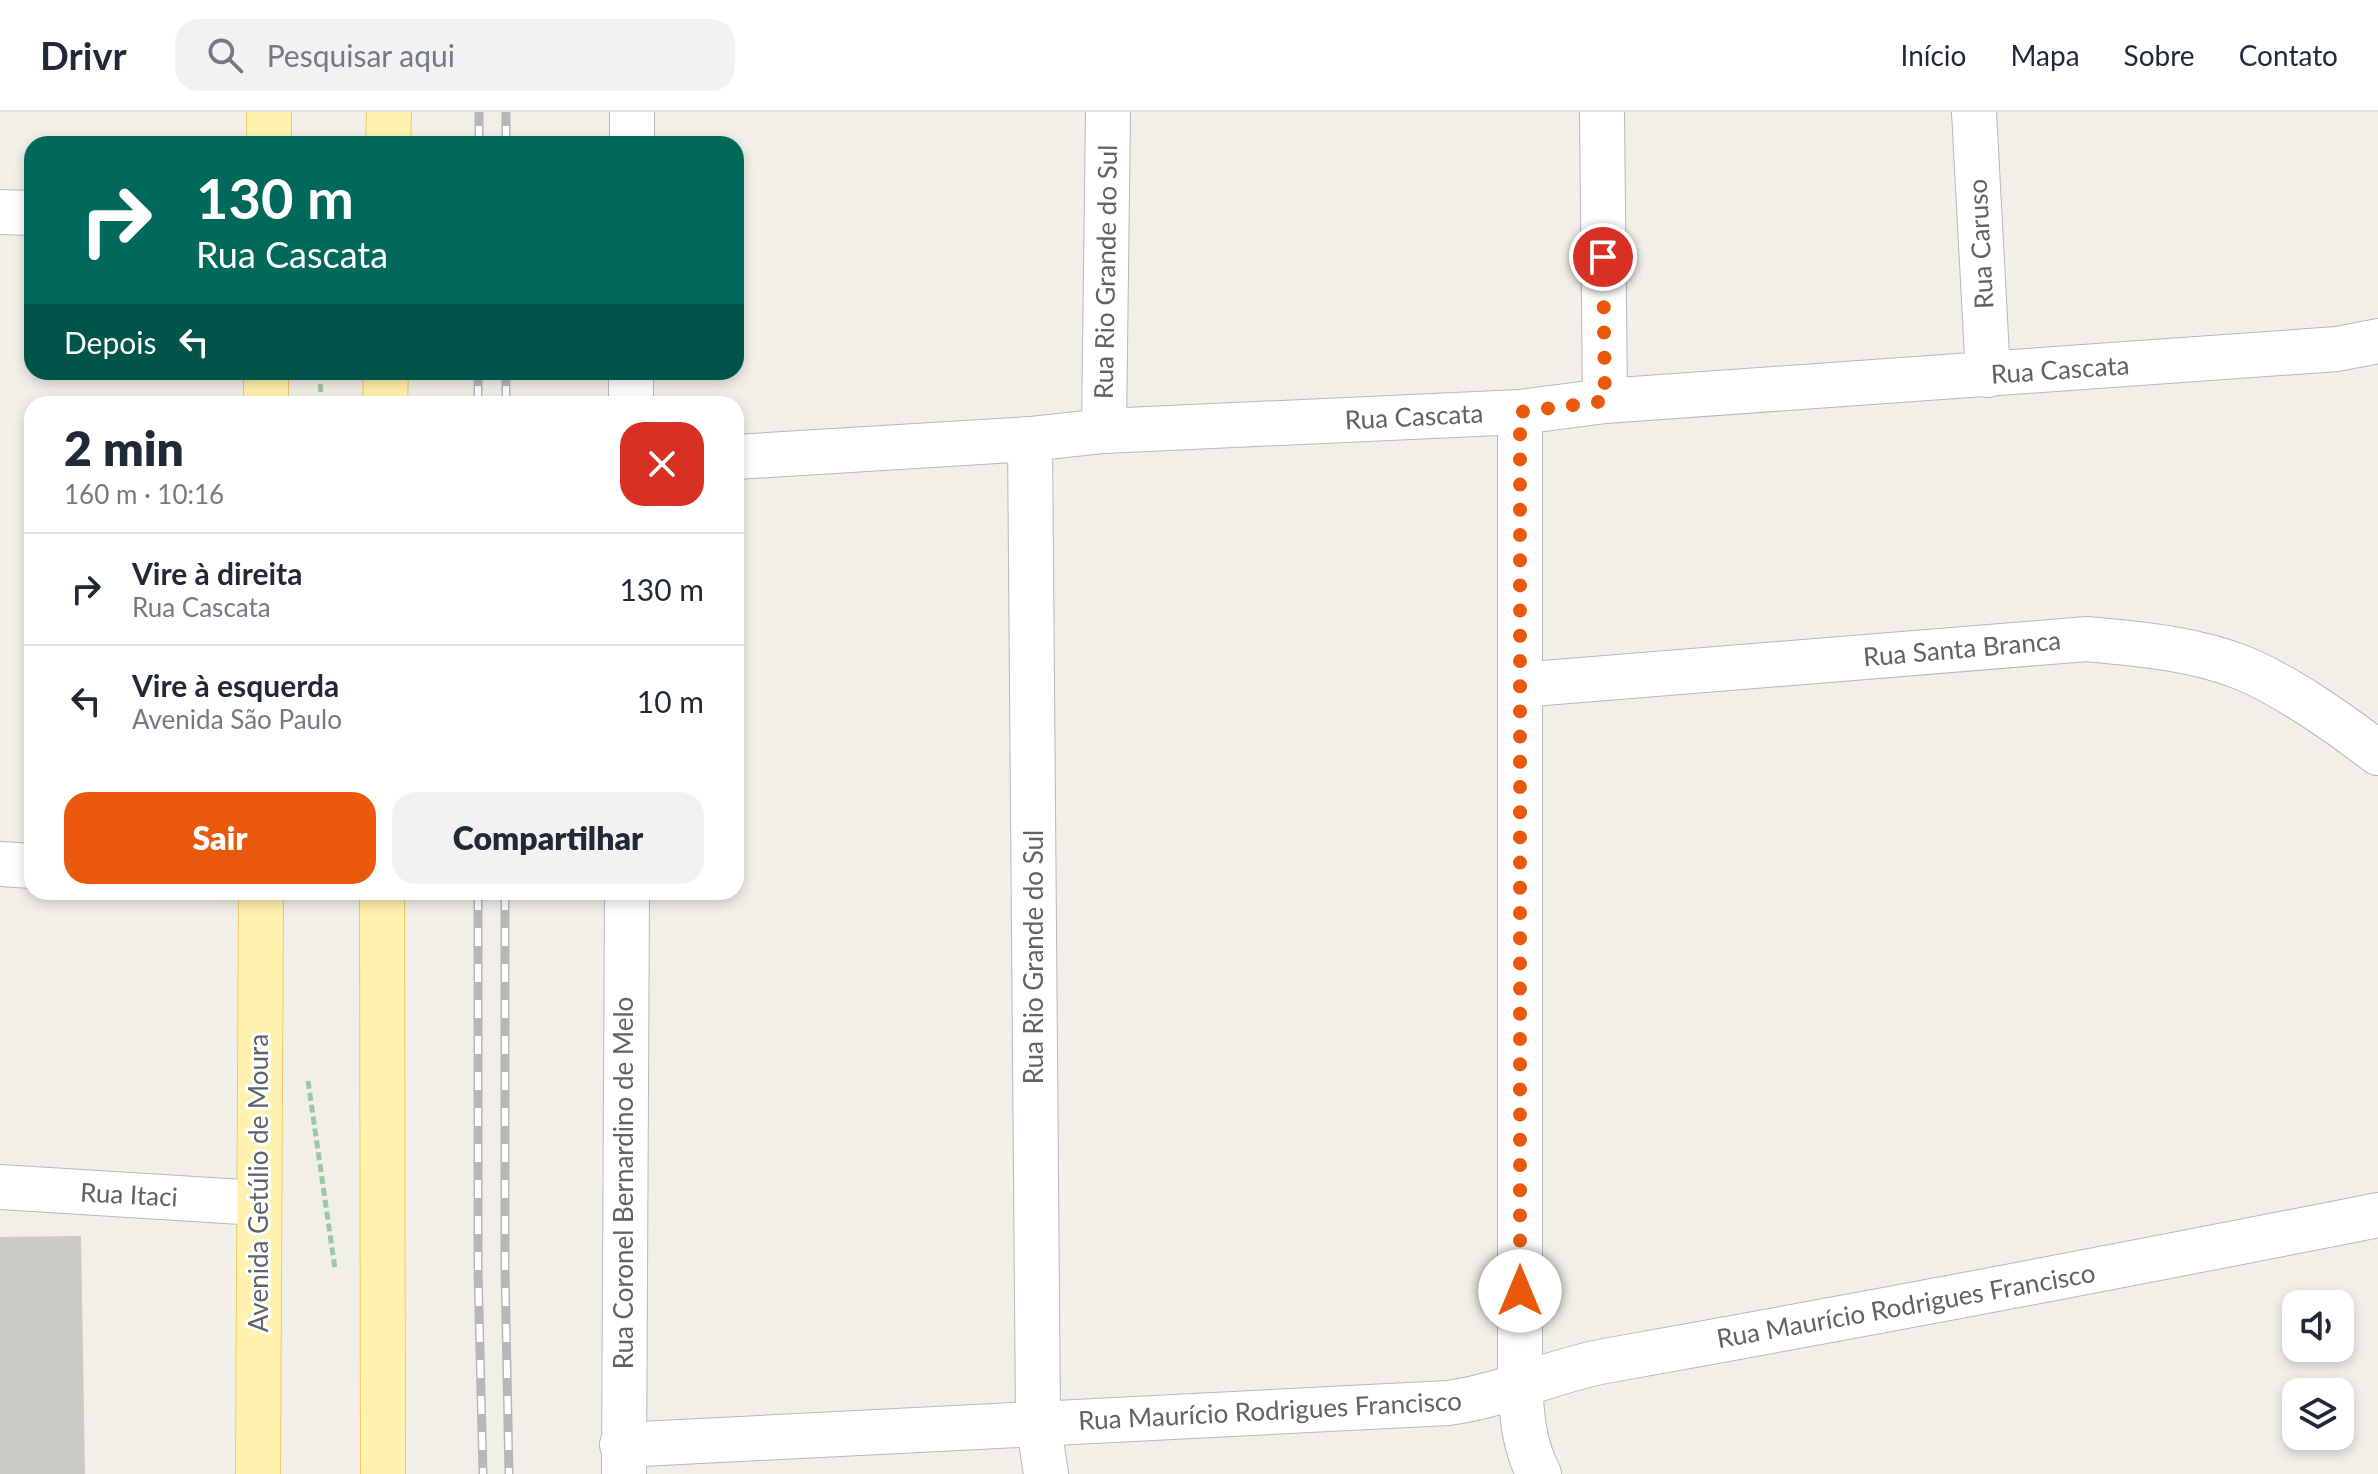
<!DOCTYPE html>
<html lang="pt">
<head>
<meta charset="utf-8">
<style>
	:root { --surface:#fff; --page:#f2f2f3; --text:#1f2937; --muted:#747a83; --line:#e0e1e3; --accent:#ea580c }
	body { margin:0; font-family:Lato,sans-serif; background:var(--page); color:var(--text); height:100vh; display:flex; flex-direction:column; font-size:30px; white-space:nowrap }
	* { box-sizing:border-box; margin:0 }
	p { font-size:26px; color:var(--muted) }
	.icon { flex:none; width:44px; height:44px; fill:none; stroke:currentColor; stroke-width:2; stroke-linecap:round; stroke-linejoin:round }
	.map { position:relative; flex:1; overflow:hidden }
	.sheet { position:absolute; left:24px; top:284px; width:720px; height:504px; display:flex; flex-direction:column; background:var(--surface); border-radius:24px; box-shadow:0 4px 12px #0003 }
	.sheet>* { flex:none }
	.banner { position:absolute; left:24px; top:24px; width:720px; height:244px; border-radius:24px; box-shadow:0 4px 12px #0003; background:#00695c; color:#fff; overflow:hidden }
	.controls { position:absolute; left:2282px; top:1178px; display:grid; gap:16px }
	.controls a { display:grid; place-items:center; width:72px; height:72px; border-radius:16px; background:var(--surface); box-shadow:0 4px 12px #0003; font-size:40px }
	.pin { position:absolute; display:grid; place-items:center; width:68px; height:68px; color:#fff; margin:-34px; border:4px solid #fff; border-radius:50%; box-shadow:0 2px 8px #0007 }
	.me { position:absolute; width:88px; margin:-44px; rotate:0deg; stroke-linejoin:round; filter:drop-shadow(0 0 6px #0008) }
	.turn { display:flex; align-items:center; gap:28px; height:168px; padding:0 40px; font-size:36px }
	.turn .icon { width:104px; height:104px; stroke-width:2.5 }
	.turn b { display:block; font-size:56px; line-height:68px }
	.then { display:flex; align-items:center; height:76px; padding:0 40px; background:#0003; gap:16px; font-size:30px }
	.round { display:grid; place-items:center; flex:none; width:84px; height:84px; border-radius:24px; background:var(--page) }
	.overview { display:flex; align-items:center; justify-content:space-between; height:136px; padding:0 40px }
	h1 { font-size:48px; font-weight:800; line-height:60px }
	.primary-button { display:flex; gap:16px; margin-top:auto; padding:16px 40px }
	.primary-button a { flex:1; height:92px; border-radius:24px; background:var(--accent); color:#fff; font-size:32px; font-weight:800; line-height:92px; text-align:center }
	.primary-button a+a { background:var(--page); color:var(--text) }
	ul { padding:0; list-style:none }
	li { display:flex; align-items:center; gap:24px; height:112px; padding:0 40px; border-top:2px solid var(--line) }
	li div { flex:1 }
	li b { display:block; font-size:30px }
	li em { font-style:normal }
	header { display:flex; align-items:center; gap:48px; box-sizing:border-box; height:112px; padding:0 40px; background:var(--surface); border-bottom:2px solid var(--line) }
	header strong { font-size:38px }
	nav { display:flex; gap:44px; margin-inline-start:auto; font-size:28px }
	.search { width:560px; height:72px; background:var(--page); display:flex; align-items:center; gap:20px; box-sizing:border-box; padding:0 28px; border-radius:24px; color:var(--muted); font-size:30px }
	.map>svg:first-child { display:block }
	.building { fill:#cccac5 }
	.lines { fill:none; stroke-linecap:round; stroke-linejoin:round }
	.street-casing { stroke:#b5b8bc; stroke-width:46 }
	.secondary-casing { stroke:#b6babf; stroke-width:46 }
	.primary-casing { stroke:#f2c960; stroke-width:46 }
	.path { stroke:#9cc7a9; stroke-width:5; stroke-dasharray:8 4; stroke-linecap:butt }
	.street { stroke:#fff; stroke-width:44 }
	.secondary { stroke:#fff; stroke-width:44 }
	.primary { stroke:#fff2af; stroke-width:44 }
	.rail-casing { stroke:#b6b7b8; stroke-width:9 }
	.rail { stroke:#fff; stroke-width:6; stroke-dasharray:18; stroke-linecap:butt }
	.route { stroke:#ea580c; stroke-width:14; stroke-dasharray:0 25.2 }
	.labels { text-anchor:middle; stroke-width:6; stroke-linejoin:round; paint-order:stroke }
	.street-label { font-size:26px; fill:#5f6368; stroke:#fff }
</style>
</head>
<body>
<header>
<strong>Drivr</strong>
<div class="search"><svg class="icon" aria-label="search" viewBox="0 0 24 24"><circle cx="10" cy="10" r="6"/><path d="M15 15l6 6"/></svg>Pesquisar aqui</div>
<nav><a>Início</a><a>Mapa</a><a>Sobre</a><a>Contato</a></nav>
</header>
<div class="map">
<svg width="2378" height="1362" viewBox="0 0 2378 1362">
	<rect width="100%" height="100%" fill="#f1efe8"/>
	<path class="building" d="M81,1124L85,1362H0V1125Z"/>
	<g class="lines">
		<defs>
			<path id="street" d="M1602,0L1605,289
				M1974,0L1988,263
				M0,100L32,101
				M1520,300V1274C1522,1305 1524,1334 1539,1362
				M1104,319L1108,0
				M1030,327L1038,1310L1046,1362
				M736,345L1030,327L1104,319L1520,300L1605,289L2337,237L2378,229
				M1520,573L2087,527C2139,532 2193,536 2243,556C2286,574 2341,612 2378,641
				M0,752L32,754
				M0,1075L258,1091
				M622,1333L1448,1291C1502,1284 1551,1259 1605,1249C1863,1203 2121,1154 2378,1103"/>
			<path id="secondary" d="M632,32V0
				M631,292V260
				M624,1362L627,780"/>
			<path id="primary" d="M269,32V0
				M388,32L389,0
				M266,292V260
				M385,292L386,260
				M382,780L383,1362
				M258,1362L261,780"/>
		</defs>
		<use href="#street" class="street-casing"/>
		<use href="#secondary" class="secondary-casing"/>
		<use href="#primary" class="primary-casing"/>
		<path class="path" d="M319,260L322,292
			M308,969L335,1157"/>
		<use href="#street" class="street"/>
		<use href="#secondary" class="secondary"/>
		<use href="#primary" class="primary"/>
		<defs>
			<path id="rail" d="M479,32V0
				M506,32V0
				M478,292V260
				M506,292V260
				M478,780V1157L483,1362
				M505,780V1158L509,1362"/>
		</defs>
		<use href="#rail" class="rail-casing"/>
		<use href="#rail" class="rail"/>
	</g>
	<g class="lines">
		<path class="route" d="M1520,1179V300L1605,289L1603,145"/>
	</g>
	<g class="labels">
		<g class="street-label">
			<text transform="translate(1981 132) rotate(-93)" y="9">Rua Caruso</text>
			<text transform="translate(1106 160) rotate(-89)" y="9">Rua Rio Grande do Sul</text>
			<text transform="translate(2060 258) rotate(-4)" y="9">Rua Cascata</text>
			<text transform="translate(1414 305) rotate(-3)" y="9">Rua Cascata</text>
			<text transform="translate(1962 537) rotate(-5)" y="9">Rua Santa Branca</text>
			<text transform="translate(1034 845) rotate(-90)" y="9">Rua Rio Grande do Sul</text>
			<text transform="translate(259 1071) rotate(-90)" y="9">Avenida Getúlio de Moura</text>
			<text transform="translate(624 1071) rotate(-90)" y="9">Rua Coronel Bernardino de Melo</text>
			<text transform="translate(129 1083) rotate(3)" y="9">Rua Itaci</text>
			<text transform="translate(1906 1194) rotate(-10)" y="9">Rua Maurício Rodrigues Francisco</text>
			<text transform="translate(1270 1299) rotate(-3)" y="9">Rua Maurício Rodrigues Francisco</text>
		</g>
	</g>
</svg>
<div class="controls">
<a><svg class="icon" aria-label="sound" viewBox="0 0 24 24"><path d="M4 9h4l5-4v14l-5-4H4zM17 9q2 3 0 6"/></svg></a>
<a><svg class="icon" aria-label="layers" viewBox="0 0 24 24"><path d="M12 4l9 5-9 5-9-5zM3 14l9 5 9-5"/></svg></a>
</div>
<div class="pin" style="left:1603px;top:145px;background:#d93025"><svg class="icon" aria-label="arrive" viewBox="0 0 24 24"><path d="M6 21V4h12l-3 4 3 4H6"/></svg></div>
<svg class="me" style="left:1520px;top:1179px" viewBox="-20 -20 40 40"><circle r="19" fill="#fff"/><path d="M0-13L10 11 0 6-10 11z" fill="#ea580c"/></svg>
<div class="banner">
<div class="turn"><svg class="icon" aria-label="right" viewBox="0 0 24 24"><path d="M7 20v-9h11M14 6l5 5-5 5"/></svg><div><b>130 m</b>Rua Cascata</div></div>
<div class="then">Depois<svg class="icon" aria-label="left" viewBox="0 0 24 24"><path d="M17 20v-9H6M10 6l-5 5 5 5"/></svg></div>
</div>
<section class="sheet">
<div class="overview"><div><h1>2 min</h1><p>160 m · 10:16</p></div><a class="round" style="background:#d93025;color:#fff"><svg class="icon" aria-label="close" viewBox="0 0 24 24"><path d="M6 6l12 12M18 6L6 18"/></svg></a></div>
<ul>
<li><svg class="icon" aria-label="right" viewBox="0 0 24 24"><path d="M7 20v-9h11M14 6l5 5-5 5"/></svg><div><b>Vire à direita</b><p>Rua Cascata</p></div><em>130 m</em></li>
<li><svg class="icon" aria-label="left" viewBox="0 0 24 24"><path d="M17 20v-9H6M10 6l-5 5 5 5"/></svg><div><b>Vire à esquerda</b><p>Avenida São Paulo</p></div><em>10 m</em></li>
</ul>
<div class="primary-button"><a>Sair</a><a>Compartilhar</a></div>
</section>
</div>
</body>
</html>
